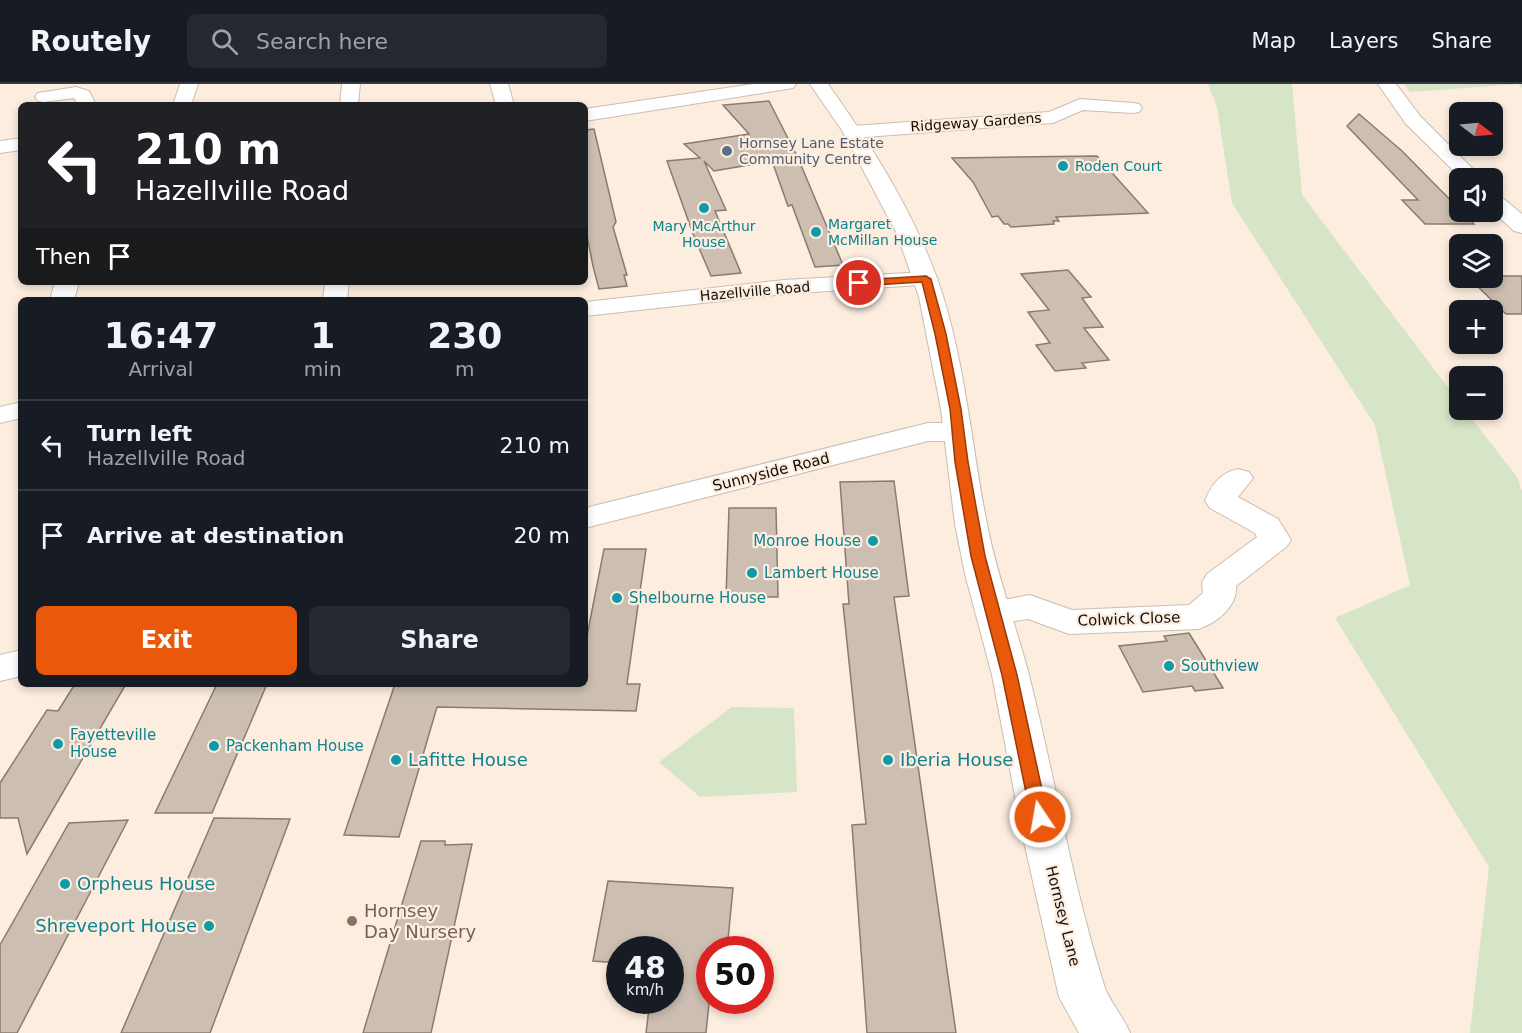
<!DOCTYPE html>
<html lang="en">
<head>
<meta charset="utf-8">
<style>
	:root { --surface:#171b24; --page:#242831; --text:#f1f3f6; --muted:#9ea1a6; --line:#363941; --accent:#ea580c }
	body { margin:0; font-family:"DejaVu Sans",sans-serif; background:var(--page); color:var(--text); height:100vh; display:flex; flex-direction:column; font-size:22px; white-space:nowrap }
	* { box-sizing:border-box; margin:0 }
	p { font-size:20px; color:var(--muted) }
	.icon { flex:none; width:33px; height:33px; fill:none; stroke:currentColor; stroke-width:2; stroke-linecap:round; stroke-linejoin:round }
	.map { position:relative; flex:1; overflow:hidden }
	.drawer { position:absolute; left:18px; top:213px; width:570px; height:390px; display:flex; flex-direction:column; background:var(--surface); border-radius:9px; box-shadow:0 3px 9px #0003 }
	.drawer>* { flex:none }
	.top-card { position:absolute; left:18px; top:18px; width:570px; height:183px; border-radius:9px; box-shadow:0 3px 9px #0003; background:#202124; color:#fff; overflow:hidden }
	.needle { width:39px; rotate:106deg }
	.fabs { position:absolute; left:1449px; top:18px; display:grid; gap:12px }
	.fabs a { display:grid; place-items:center; width:54px; height:54px; border-radius:9px; background:var(--surface); box-shadow:0 3px 9px #0003; font-size:30px }
	.speed { position:absolute; left:606px; top:852px; display:flex; gap:12px; font-size:30px; font-weight:700; text-align:center }
	.speed>* { display:grid; place-content:center; width:78px; height:78px; border-radius:50%; background:var(--surface); box-shadow:0 3px 9px #0003; line-height:1 }
	.speed small { font-size:15px; font-weight:400 }
	.speed .limit { border:9px solid #d22; background:#fff; color:#111 }
	.pin { position:absolute; display:grid; place-items:center; width:51px; height:51px; color:#fff; margin:-26px; border:3px solid #fff; border-radius:50%; box-shadow:0 2px 6px #0007 }
	.me { position:absolute; width:66px; margin:-33px; rotate:348deg; stroke-linejoin:round; filter:drop-shadow(0 0 4px #0008) }
	.turn { display:flex; align-items:center; gap:21px; height:126px; padding:0 18px; font-size:27px }
	.turn .icon { width:78px; height:78px; stroke-width:2.5 }
	.turn b { display:block; font-size:42px; line-height:51px }
	.then { display:flex; align-items:center; height:57px; padding:0 18px; background:#0003; gap:12px; font-size:22px }
	.eta { display:flex; justify-content:space-evenly; align-items:center; height:102px; text-align:center }
	.eta b { font-size:36px; font-weight:700; line-height:42px }
	.action { display:flex; gap:12px; margin-top:auto; padding:12px 18px }
	.action a { flex:1; height:69px; border-radius:9px; background:var(--accent); color:#fff; font-size:24px; font-weight:700; line-height:69px; text-align:center }
	.action a+a { background:var(--page); color:var(--text) }
	ul { padding:0; list-style:none }
	li { display:flex; align-items:center; gap:18px; height:90px; padding:0 18px; border-top:2px solid var(--line) }
	li div { flex:1 }
	li b { display:block; font-size:22px }
	li em { font-style:normal }
	header { display:flex; align-items:center; gap:36px; box-sizing:border-box; height:84px; padding:0 30px; background:var(--surface); border-bottom:2px solid var(--line) }
	header strong { font-size:28px }
	nav { display:flex; gap:33px; margin-inline-start:auto; font-size:21px }
	.search { width:420px; height:54px; background:var(--page); display:flex; align-items:center; gap:15px; box-sizing:border-box; padding:0 21px; border-radius:9px; color:var(--muted); font-size:22px }
	.map>svg:first-child { display:block }
	.green { fill:#d5e5c5 }
	.building { fill:#ccbeb1; stroke:#887c6f; stroke-width:1.5 }
	.lines { fill:none; stroke-linecap:round; stroke-linejoin:round }
	.minor-casing { stroke:#cbbdb0; stroke-width:2 }
	.major-casing { stroke:#cbbdb0; stroke-width:2 }
	.minor { fill:#fff; fill-rule:evenodd }
	.major { fill:#fff; fill-rule:evenodd }
	.route { fill:#ea580c; stroke:#983908; stroke-width:1.5 }
	.service-dot { fill:#5c6f8a; stroke:#fceddf; stroke-width:2 }
	.culture-dot { fill:#0f9aa8; stroke:#fceddf; stroke-width:2 }
	.education-dot { fill:#8d6e63; stroke:#fceddf; stroke-width:2 }
	.labels { text-anchor:middle; stroke-width:4.5; stroke-linejoin:round; paint-order:stroke }
	.far-street-label { font-size:14px; fill:#15100b; stroke:#fceddf }
	.far-service-label { font-size:14px; fill:#4e5e75; stroke:#fceddf; text-anchor:start }
	.far-culture-label { font-size:14px; fill:#0d838f; stroke:#fceddf; text-anchor:start }
	.street-label { font-size:15px; fill:#15100b; stroke:#fceddf }
	.culture-label { font-size:15px; fill:#0d838f; stroke:#fceddf; text-anchor:start }
	.near-culture-label { font-size:18px; fill:#0d838f; stroke:#fceddf; text-anchor:start }
	.near-education-label { font-size:18px; fill:#785e54; stroke:#fceddf; text-anchor:start }
</style>
</head>
<body>
<header>
<strong>Routely</strong>
<div class="search"><svg class="icon" aria-label="search" viewBox="0 0 24 24"><circle cx="10" cy="10" r="6"/><path d="M15 15l6 6"/></svg>Search here</div>
<nav><a>Map</a><a>Layers</a><a>Share</a></nav>
</header>
<div class="map">
<svg width="1522" height="949" viewBox="0 0 1522 949">
	<rect width="100%" height="100%" fill="#fceddf"/>
	<path class="green" d="M1208,0H1292L1302,111L1459,318L1460,326H1465L1517,393L1522,407V949H1470L1489,783L1335,534L1410,501L1375,341L1232,119L1217,23Z
		M1404,0H1522V4L1518,0L1410,8Z
		M732,623L794,624L797,708L700,713L659,678Z"/>
	<path class="building" d="M769,17L798,74L843,181L815,183L792,121L788,122L772,77L714,87L704,77L726,126L715,127L741,189L711,192L693,150L667,77L700,74L684,60L749,50L723,21Z
		M1359,30L1402,67L1474,140H1425L1402,116H1418L1347,42Z
		M594,45L616,138L613,143L627,191H624L627,202L599,205L593,182L585,142V46Z
		M1097,72L1148,129L1056,133L1059,137H1053L1054,140L1011,143L1008,140H1004L998,132L992,133L973,98L952,74Z
		M1068,186L1091,213L1082,214L1103,243L1084,244L1109,276L1082,279L1086,284L1055,287L1036,261L1050,259L1028,228L1049,226L1021,190Z
		M1492,192H1522V230H1506L1469,194Z
		M894,397L909,512L894,513L956,949H867L852,741L866,740L843,520H849L840,398Z
		M729,424H776L778,513H726Z
		M604,465H646L627,600H640L636,627L437,623L399,753L344,751L395,600H585V562Z
		M1189,549L1223,604L1195,607L1192,602L1143,608L1119,562L1167,557L1164,552Z
		M75,600H126L27,770L18,734H0V699L47,626L58,627Z
		M217,600H267L212,729H155Z
		M214,734L290,735L210,949H121Z
		M128,736L17,949H0V861L69,739Z
		M421,757H445V761L472,760L431,949H363Z
		M608,797L733,804L727,866H710V910L706,949H646L650,916H670V866H620V879L593,877Z"/>
	<g class="lines">
		<defs>
			<path id="minor" d="M180,0H198L191,21H173Z
				M342,0H360L358,21H340Z
				M490,0H508L514,21H496Z
				M753,0H796L793,4L787,5L585,37V25Z
				M1378,0H1396L1420,32L1482,94H1461L1406,40Z
				M76,3L89,7L96,21H78L74,14L44,18L38,17L35,13L38,9Z
				M1080,15L1133,19L1139,20L1142,24L1139,28L1133,29L1083,26L1053,39L852,54L845,52L843,48L845,44L852,42L1049,28Z
				M21,54V66L0,69V57Z
				M1492,109L1499,111L1522,130V149L1514,147L1492,127Z
				M926,188L934,190L938,195L934,200L784,210L585,232V218L784,196Z
				M55,198H79L74,216H50Z
				M325,198H349L347,216H323Z
				M21,318V334L0,339V323Z
				M928,339H958L968,342L972,348L968,354L958,357H928L585,444V424Z
				M1238,385L1249,388L1253,394L1238,413L1278,435L1291,456L1286,463L1236,502C1238,522 1216,540 1198,545L1069,550L1028,535L993,540L981,536L976,528L981,520L1030,511L1072,526L1189,521L1203,509L1202,498L1207,490L1257,453L1255,449L1210,424L1205,417C1212,400 1220,389 1238,385Z
				M21,566V592L0,597V571Z"/>
			<path id="major" d="M810,0H828C874,65 919,136 943,212C966,286 972,365 987,440C997,492 1016,541 1029,591C1055,694 1072,799 1104,901C1109,917 1123,932 1130,949H1079L1059,913L1022,749L992,591L965,490L955,440L941,325L919,213L897,150L843,48Z"/>
		</defs>
		<use href="#minor" class="minor-casing"/>
		<use href="#major" class="major-casing"/>
		<use href="#minor" class="minor"/>
		<use href="#major" class="major"/>
	</g>
	<path class="route" d="M926,192L931,195L946,250L961,325L968,378L985,472L1017,591L1048,733L1046,738L1040,740L1033,738L1031,733L1002,591L971,472L955,378L950,325L935,250L922,198L859,202L854,199L859,196Z"/>
	<circle class="service-dot" cx="727" cy="67" r="6"/>
	<g class="culture-dot">
		<circle cx="1063" cy="82" r="6"/>
		<circle cx="704" cy="124" r="6"/>
		<circle cx="816" cy="148" r="6"/>
		<circle cx="873" cy="457" r="6"/>
		<circle cx="752" cy="489" r="6"/>
		<circle cx="617" cy="514" r="6"/>
		<circle cx="1169" cy="582" r="6"/>
		<circle cx="58" cy="660" r="6"/>
		<circle cx="214" cy="662" r="6"/>
		<circle cx="396" cy="676" r="6"/>
		<circle cx="888" cy="676" r="6"/>
		<circle cx="65" cy="800" r="6"/>
		<circle cx="209" cy="842" r="6"/>
	</g>
	<circle class="education-dot" cx="352" cy="837" r="6"/>
	<g class="labels">
		<g class="far-street-label">
			<text transform="translate(976 38) rotate(-4)" y="5">Ridgeway Gardens</text>
			<text transform="translate(755 207) rotate(-5)" y="5">Hazellville Road</text>
		</g>
		<g class="far-service-label">
			<text x="739" y="64">Hornsey Lane Estate<tspan x="739" dy="16">Community Centre</tspan></text>
		</g>
		<g class="far-culture-label">
			<text x="1075" y="87">Roden Court</text>
			<text x="828" y="145">Margaret<tspan x="828" dy="16">McMillan House</tspan></text>
			<text x="704" y="147" text-anchor="middle">Mary McArthur<tspan x="704" dy="16">House</tspan></text>
		</g>
		<g class="street-label">
			<text transform="translate(771 388) rotate(-14)" y="5">Sunnyside Road</text>
			<text transform="translate(1129 535) rotate(-2)" y="5">Colwick Close</text>
			<text transform="translate(1063 832) rotate(76)" y="5">Hornsey Lane</text>
		</g>
		<g class="culture-label">
			<text x="861" y="462" text-anchor="end">Monroe House</text>
			<text x="764" y="494">Lambert House</text>
			<text x="629" y="519">Shelbourne House</text>
			<text x="1181" y="587">Southview</text>
			<text x="70" y="656">Fayetteville<tspan x="70" dy="17">House</tspan></text>
			<text x="226" y="667">Packenham House</text>
		</g>
		<g class="near-culture-label">
			<text x="408" y="682">Lafitte House</text>
			<text x="900" y="682">Iberia House</text>
			<text x="77" y="806">Orpheus House</text>
			<text x="197" y="848" text-anchor="end">Shreveport House</text>
		</g>
		<g class="near-education-label">
			<text x="364" y="833">Hornsey<tspan x="364" dy="21">Day Nursery</tspan></text>
		</g>
	</g>
</svg>
<div class="fabs">
<a><svg class="needle" viewBox="-14 -14 28 28"><path d="M0-13l5 13h-10z" fill="#e53935"/><path d="M0 13l5-13h-10z" fill="#9ea1a6"/></svg></a>
<a><svg class="icon" aria-label="sound" viewBox="0 0 24 24"><path d="M4 9h4l5-4v14l-5-4H4zM17 9q2 3 0 6"/></svg></a>
<a><svg class="icon" aria-label="layers" viewBox="0 0 24 24"><path d="M12 4l9 5-9 5-9-5zM3 14l9 5 9-5"/></svg></a>
<a>+</a>
<a>−</a>
</div>
<div class="speed"><div>48<small>km/h</small></div><div class="limit">50</div></div>
<div class="pin" style="left:859px;top:199px;background:#d93025"><svg class="icon" aria-label="arrive" viewBox="0 0 24 24"><path d="M6 21V4h12l-3 4 3 4H6"/></svg></div>
<svg class="me" style="left:1040px;top:733px" viewBox="-20 -20 40 40"><circle r="17" fill="#ea580c" stroke="#fff" stroke-width="3"/><path d="M0-11L8 9 0 5-8 9z" fill="#fff"/></svg>
<div class="top-card">
<div class="turn"><svg class="icon" aria-label="left" viewBox="0 0 24 24"><path d="M17 20v-9H6M10 6l-5 5 5 5"/></svg><div><b>210 m</b>Hazellville Road</div></div>
<div class="then">Then<svg class="icon" aria-label="arrive" viewBox="0 0 24 24"><path d="M6 21V4h12l-3 4 3 4H6"/></svg></div>
</div>
<section class="drawer">
<div class="eta">
<div><b>16:47</b><p>Arrival</p></div>
<div><b>1</b><p>min</p></div>
<div><b>230</b><p>m</p></div>
</div>
<ul>
<li><svg class="icon" aria-label="left" viewBox="0 0 24 24"><path d="M17 20v-9H6M10 6l-5 5 5 5"/></svg><div><b>Turn left</b><p>Hazellville Road</p></div><em>210 m</em></li>
<li><svg class="icon" aria-label="arrive" viewBox="0 0 24 24"><path d="M6 21V4h12l-3 4 3 4H6"/></svg><div><b>Arrive at destination</b></div><em>20 m</em></li>
</ul>
<div class="action"><a>Exit</a><a>Share</a></div>
</section>
</div>
</body>
</html>
